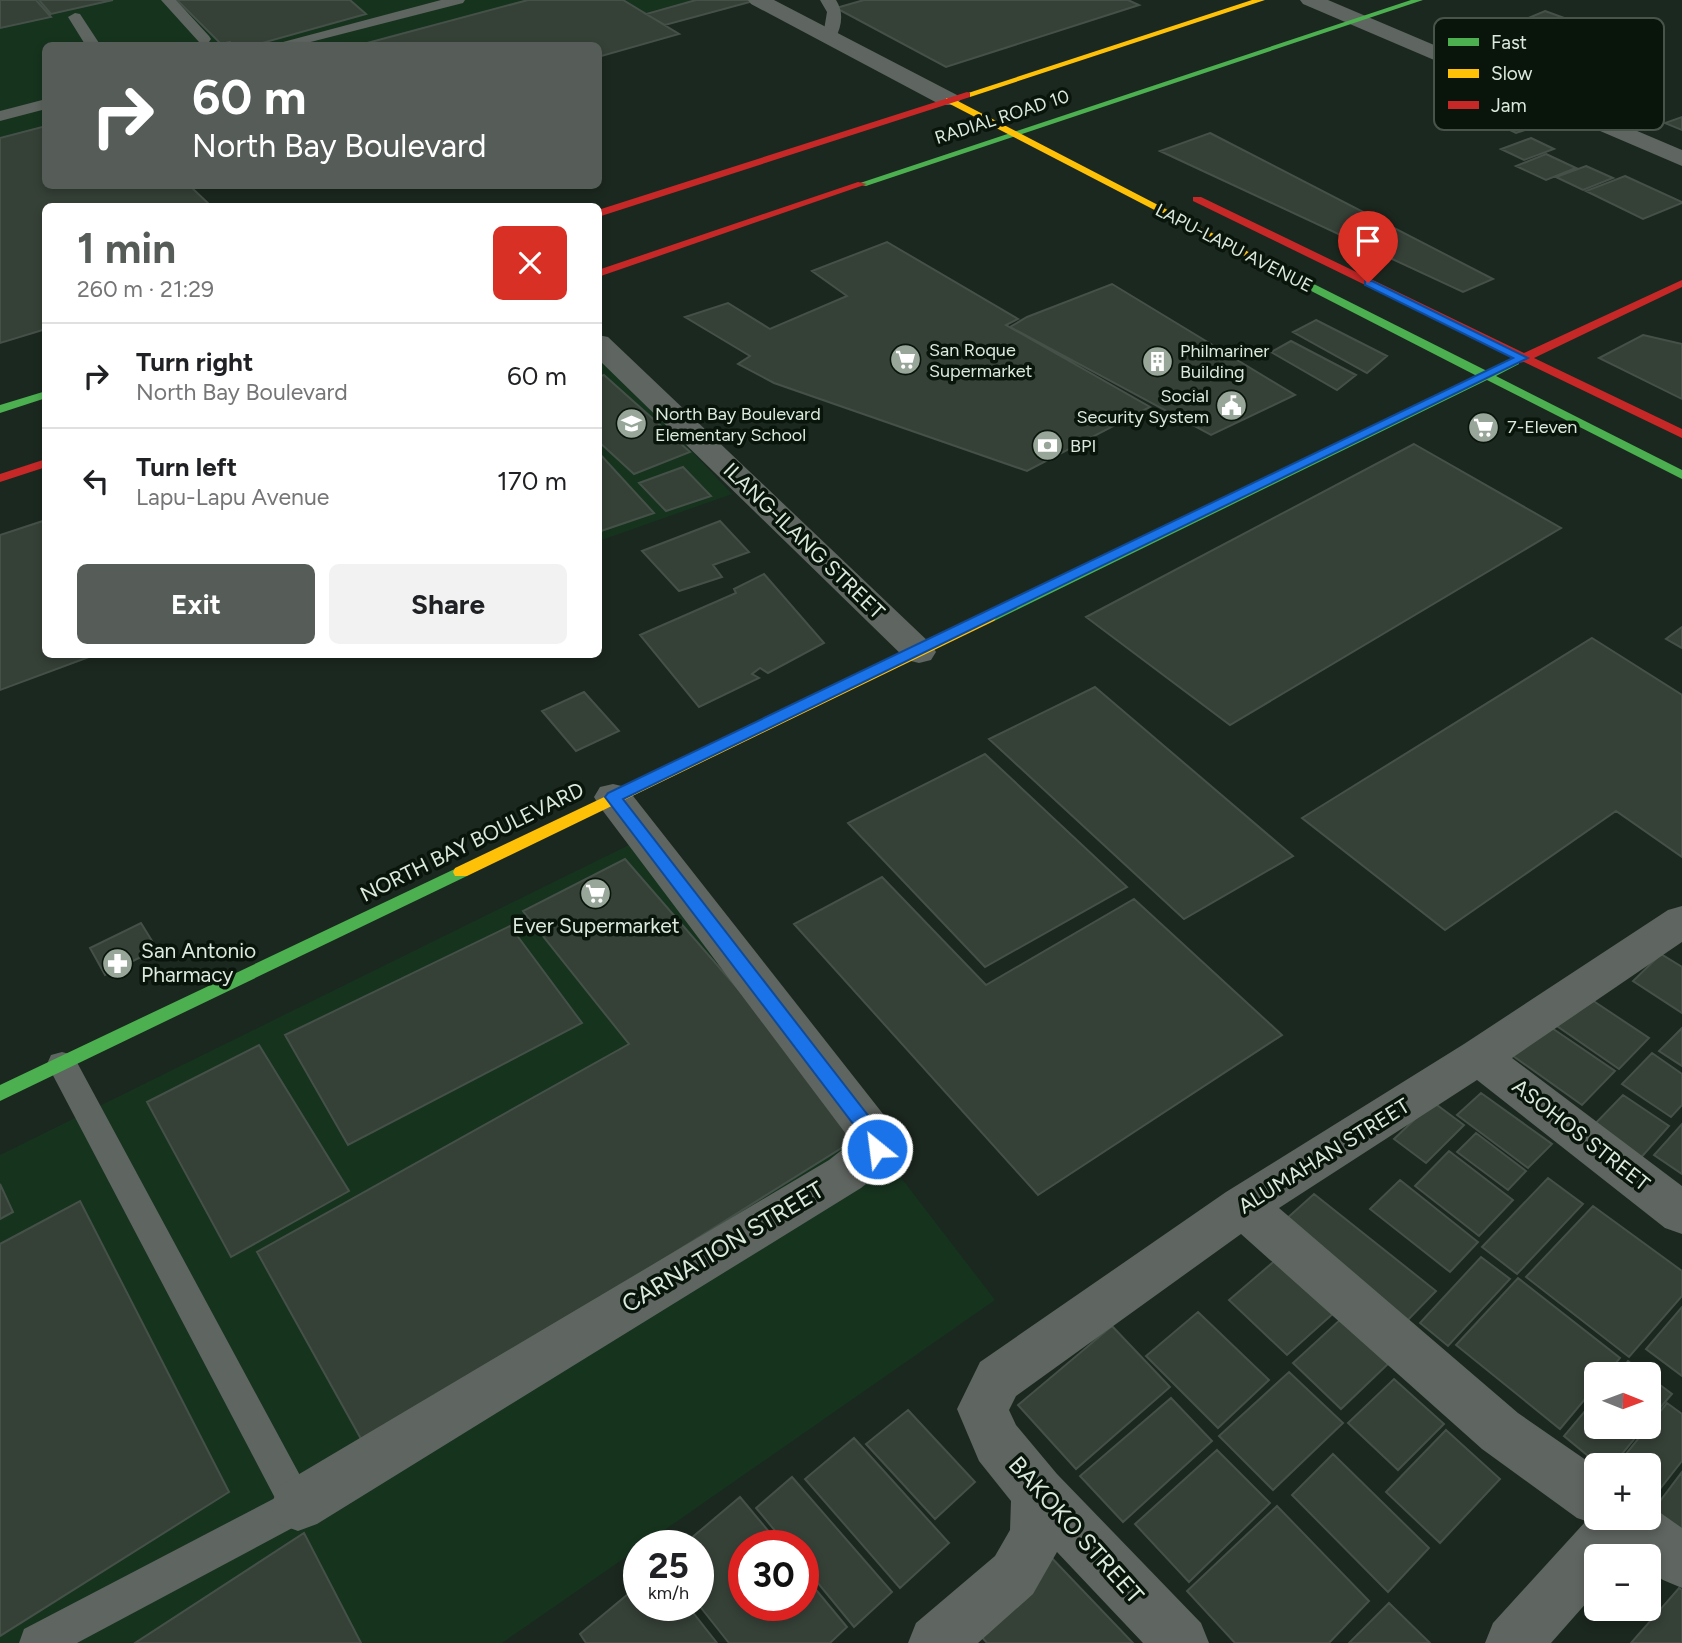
<!DOCTYPE html>
<html lang="en">
<head>
<meta charset="utf-8">
<style>
	:root { --surface:#fff; --page:#f2f2f2; --text:#202124; --muted:#757577; --line:#e0e0e0; --accent:#565d59 }
	body { margin:0; font-family:Figtree,sans-serif; background:var(--page); color:var(--text); height:100vh; display:flex; flex-direction:column; font-size:26px; white-space:nowrap }
	* { box-sizing:border-box; margin:0 }
	p { font-size:23px; color:var(--muted) }
	.icon { flex:none; width:38px; height:38px; fill:none; stroke:currentColor; stroke-width:2; stroke-linecap:round; stroke-linejoin:round }
	.map { position:relative; flex:1; overflow:hidden }
	.drawer { position:absolute; left:42px; top:203px; width:560px; height:455px; display:flex; flex-direction:column; background:var(--surface); border-radius:10px; box-shadow:0 4px 10px #0003 }
	.drawer>* { flex:none }
	.top-card { position:absolute; left:42px; top:42px; width:560px; height:147px; border-radius:10px; box-shadow:0 4px 10px #0003; background:#565d59; color:#fff; overflow:hidden }
	.needle { width:46px; rotate:91deg }
	.fabs { position:absolute; left:1584px; top:1362px; display:grid; gap:14px }
	.fabs a { display:grid; place-items:center; width:77px; height:77px; border-radius:10px; background:var(--surface); box-shadow:0 4px 10px #0003; font-size:35px }
	.speed { position:absolute; left:623px; top:1530px; display:flex; gap:14px; font-size:35px; font-weight:700; text-align:center }
	.speed>* { display:grid; place-content:center; width:91px; height:91px; border-radius:50%; background:var(--surface); box-shadow:0 4px 10px #0003; line-height:1 }
	.speed small { font-size:18px; font-weight:400 }
	.speed .limit { border:10px solid #d22; background:#fff; color:#111 }
	.pin { position:absolute; display:grid; place-items:center; width:60px; height:60px; color:#fff; margin:-72px -30px; border-radius:50% 50% 50% 0; rotate:-45deg; box-shadow:0 0 7px #0007 }
	.pin .icon { rotate:45deg }
	.me { position:absolute; width:77px; margin:-38px; rotate:331deg; stroke-linejoin:round; filter:drop-shadow(0 0 5px #0008) }
	.turn { display:flex; align-items:center; gap:24px; height:147px; padding:0 35px; font-size:32px }
	.turn .icon { width:91px; height:91px; stroke-width:2.5 }
	.turn b { display:block; font-size:49px; line-height:60px }
	.round { display:grid; place-items:center; flex:none; width:74px; height:74px; border-radius:10px; background:var(--page) }
	.headline { display:flex; align-items:center; justify-content:space-between; height:119px; padding:0 35px }
	h1 { font-size:42px; font-weight:700; line-height:52px; color:var(--accent) }
	.cta { display:flex; gap:14px; margin-top:auto; padding:14px 35px }
	.cta a { flex:1; height:80px; border-radius:10px; background:var(--accent); color:#fff; font-size:28px; font-weight:700; line-height:80px; text-align:center }
	.cta a+a { background:var(--page); color:var(--text) }
	ul { padding:0; list-style:none }
	li { display:flex; align-items:center; gap:21px; height:105px; padding:0 35px; border-top:2px solid var(--line) }
	li div { flex:1 }
	li b { display:block; font-size:26px }
	li em { font-style:normal }
	.map>svg:first-child { display:block }
	.built { fill:#16331e }
	.building { fill:#354037; stroke:#455148; stroke-width:2 }
	.lines { fill:none; stroke-linecap:round; stroke-linejoin:round }
	.lane { fill:#5f6560; fill-rule:evenodd }
	.street { fill:#5f6560; fill-rule:evenodd }
	.fast { fill:#4caf50; fill-rule:evenodd }
	.slow { fill:#ffc107; fill-rule:evenodd }
	.jam { fill:#c62828; fill-rule:evenodd }
	.route { fill:#1a73e8; stroke:#114b97; stroke-width:2 }
	.labels { text-anchor:middle; stroke-width:7; stroke-linejoin:round; paint-order:stroke }
	.far-street-label { font-size:18px; fill:#dbeadd; stroke:#09140b }
	.far-poi-label { font-size:18px; fill:#dbeadd; stroke:#09140b; text-anchor:start }
	.street-label { font-size:21px; fill:#dbeadd; stroke:#09140b }
	.poi-label { font-size:21px; fill:#dbeadd; stroke:#09140b }
	.near-street-label { font-size:24px; fill:#dbeadd; stroke:#09140b }
	.key { fill:#09140b; stroke:#48544a; stroke-width:2 }
	.key-label { font-size:19px; fill:#dbeadd }
</style>
</head>
<body>
<div class="map">
<svg width="1682" height="1643" viewBox="0 0 1682 1643">
	<rect width="100%" height="100%" fill="#1b281f"/>
	<path class="built" d="M0,0H694L524,45L46,46L45,174L0,186Z
		M599,353L732,494L599,541Z
		M641,839L995,1300L643,1545H639V1548L502,1643H0V1155Z"/>
	<path class="building" d="M0,0H36L51,17L0,28Z
		M39,0H113L51,14Z
		M177,0H350L366,14L251,46H232L230,42L221,44Z
		M528,0H623L679,34L598,57V46H356Z
		M696,0H757L665,25L646,14Z
		M864,0H1128L1139,5L946,67L836,8Z
		M1545,11L1570,20L1539,33L1514,24Z
		M1500,104L1543,124L1516,133L1474,113Z
		M1682,117V130L1665,123Z
		M46,126V186H190L211,206H46V329L0,343V138Z
		M1210,133L1493,279L1463,292L1160,151Z
		M1531,138L1554,149L1524,160L1501,149Z
		M1546,154L1576,168L1546,180L1516,166Z
		M1586,166L1613,178L1583,190L1556,177Z
		M1625,176L1682,202V203L1643,219L1586,191Z
		M887,242L1018,319L1006,325L1150,407L1027,471L774,383L738,364L750,356L685,317L728,303L770,329L847,296L812,271Z
		M1112,284L1295,395L1211,435L1010,327L1027,317Z
		M1316,320L1387,356L1367,373L1293,332Z
		M1643,335L1682,344V399L1599,358Z
		M1291,341L1356,375L1337,390L1271,352Z
		M604,375L690,452L634,474L598,441V377Z
		M1414,444L1561,528L1230,725L1086,617Z
		M598,452L654,513L598,532Z
		M683,467L711,496L666,511L639,483Z
		M46,520V654H97L0,690V535Z
		M720,521L749,552L713,565L722,577L679,591L642,551Z
		M764,574L824,643L768,673L760,668L752,674L759,678L699,707L640,635L736,593L734,589Z
		M1682,627V648L1666,639Z
		M1592,638L1682,695V857L1616,811L1445,930L1302,818Z
		M1095,687L1293,856L1184,919L989,739Z
		M584,692L619,731L576,751L542,711Z
		M985,754L1127,887L985,967L848,823Z
		M625,859L864,1134L365,1446L257,1252L629,1044L523,911Z
		M882,877L986,985L1134,899L1282,1035L1038,1195L794,924Z
		M141,923L157,949L105,975L90,948Z
		M510,926L582,1023L348,1145L285,1035Z
		M1661,954L1682,967V1013L1633,981Z
		M1586,996L1649,1038L1619,1069L1557,1026Z
		M1546,1024L1615,1071L1582,1105L1513,1056Z
		M1682,1028V1066L1659,1051Z
		M259,1045L349,1191L231,1257L147,1102Z
		M1652,1053L1682,1074V1105L1671,1117L1622,1084Z
		M1481,1093L1552,1144L1528,1168L1457,1115Z
		M1623,1095L1669,1126L1631,1169L1584,1135Z
		M1433,1102L1464,1125L1426,1163L1394,1139Z
		M1682,1124V1174L1654,1155Z
		M1476,1133L1526,1171L1508,1190L1457,1152Z
		M1449,1151L1513,1200L1479,1236L1415,1186Z
		M1548,1178L1583,1204L1517,1274L1482,1247Z
		M1400,1180L1478,1242L1450,1272L1370,1209Z
		M0,1184L13,1212L0,1219Z
		M1314,1194L1436,1291L1406,1322L1284,1221Z
		M80,1201L229,1492L0,1636V1244Z
		M1593,1206L1682,1271V1296L1629,1357L1526,1277Z
		M1481,1257L1510,1279L1448,1346L1420,1323Z
		M1278,1258L1336,1311L1287,1355L1229,1300Z
		M1518,1278L1620,1358L1607,1374H1596V1386L1560,1429L1456,1345Z
		M1682,1307V1376L1646,1349Z
		M1198,1312L1269,1380L1218,1428L1146,1356Z
		M1342,1318L1390,1362L1341,1409L1293,1363Z
		M1112,1326L1170,1387L1076,1469L1018,1405Z
		M1628,1361L1645,1374H1617Z
		M1289,1372L1343,1423L1273,1490L1219,1436Z
		M1648,1376L1672,1394L1648,1422Z
		M1394,1379L1444,1424L1398,1470L1348,1423Z
		M1171,1398L1212,1441L1123,1522L1080,1476Z
		M1596,1398V1426H1645L1613,1465H1599L1564,1436Z
		M1667,1403L1682,1414V1461L1648,1504V1465H1617Z
		M908,1410L975,1482L935,1519L866,1444Z
		M1446,1430L1500,1479L1440,1543L1386,1492Z
		M854,1438L949,1543L900,1588L805,1479Z
		M1217,1450L1270,1503L1189,1582L1135,1524Z
		M1333,1454L1429,1548L1388,1592L1292,1495Z
		M1682,1472V1555L1648,1517Z
		M792,1477L892,1592L854,1627L803,1565V1545H787L756,1508Z
		M740,1497L780,1545H744V1605H803V1574L847,1627L830,1643H729L698,1604V1545H683Z
		M1277,1506L1369,1601L1329,1643H1235L1187,1591Z
		M304,1533L361,1643H135Z
		M1047,1553L1133,1643H987L972,1626Z
		M639,1585V1605H687L717,1643H586L580,1634Z
		M1679,1588L1682,1590V1643H1631Z
		M1389,1603L1430,1643H1349Z"/>
	<g class="lines">
		<path class="lane" d="M161,0H176L209,36L211,39L209,42H199Z
			M441,0H465L463,3L295,46H268Z
			M820,0H836C844,12 842,26 835,39L830,40L823,36L827,12Z
			M75,13L80,14L101,46H86L68,17Z
			M46,99V109L0,121V111Z
			M62,1052L73,1055L316,1505L311,1518L77,1643H19L24,1629L275,1498L47,1064L51,1055Z"/>
		<path class="street" d="M748,0H774L957,95L960,100L957,105H941L751,4Z
			M1300,0H1328L1682,150V166L1303,4Z
			M598,335L608,337L931,644L936,652L931,660L919,663L907,660L598,359Z
			M613,784L626,787L887,1119L900,1149L893,1163L861,1188L317,1524L298,1531L279,1524L271,1505L279,1486L829,1160L852,1142L600,807L594,797L600,787Z
			M1682,906V942L1512,1058L1682,1186V1234L1665,1228L1477,1080L1279,1208L1518,1413L1596,1467V1517H1648V1504L1682,1528V1588L1663,1580L1648,1570V1556H1596V1592L1551,1643H1485L1493,1623L1586,1521L1577,1518L1482,1449L1241,1234L1016,1396L1009,1410L1016,1425L1057,1474L1201,1623L1209,1643H1143L1057,1552L1033,1594L978,1643H908L916,1623L995,1556L1010,1530L1011,1501L979,1461L957,1409L980,1362L1226,1192L1464,1044L1668,910Z"/>
		<path class="fast" d="M1411,0H1423L866,186L857,184Z
			M1280,271H1288L1487,371L1511,360H1519V364L1496,376L1682,470V479L1487,380L994,621H984L982,618L984,615L1477,376L1280,275Z
			M46,391V398L0,413V405Z
			M461,866L467,868L469,872L467,876L0,1101V1085Z"/>
		<path class="slow" d="M1252,0H1265L970,97L962,95Z
			M946,98H952L1289,273L1280,275L946,102Z
			M989,614L996,618L994,621L467,876H455L453,872L455,868Z"/>
		<path class="jam" d="M967,92L970,93V97L598,217V210Z
			M858,182L867,184L598,277V270Z
			M1193,197H1201L1524,353L1682,280V287L1534,358L1682,429V438L1524,362L1511,364L1509,362L1515,358L1193,201Z
			M46,459V467L0,482V474Z"/>
	</g>
	<path class="route" d="M1365,281H1372L1528,358L623,799L877,1127L887,1149L884,1155L877,1157L871,1155L863,1137L605,797L608,793L1513,358L1365,285Z"/>
	<defs>
		<symbol id="supermarket-disc" viewBox="-11 -11 22 22"><circle r="9.5" fill="#98a69a" stroke="#09140b"/><path d="M-6-5.5h2.5l.6 2H6L4.5 2H-2.5L-4.4-4H-6ZM-1.5 3.2a1.3 1.3 0 1 0 .1 0ZM3 3.2a1.3 1.3 0 1 0 .1 0Z" fill="#fff"/></symbol>
		<symbol id="building-disc" viewBox="-11 -11 22 22"><circle r="9.5" fill="#98a69a" stroke="#09140b"/><path d="M-4-6H4V6H1V3H-1V6H-4ZM-2.5-4.3h1.7v1.8h-1.7ZM.8-4.3h1.7v1.8H.8ZM-2.5-1h1.7V.8h-1.7ZM.8-1h1.7V.8H.8Z" fill="#fff"/></symbol>
		<symbol id="civic-disc" viewBox="-11 -11 22 22"><circle r="9.5" fill="#98a69a" stroke="#09140b"/><path d="M-.6-6.5H3V-4.5H.6V-3L4-1V1h2V6H-6V1h2V-1L-.6-3ZM-1.2 2.5V6h2.4V2.5Z" fill="#fff"/></symbol>
		<symbol id="school-disc" viewBox="-11 -11 22 22"><circle r="9.5" fill="#98a69a" stroke="#09140b"/><path d="M0-5L7-2L0 1L-7-2ZM-4 1L0 2.5L4 1V4Q0 6-4 4Z" fill="#fff"/></symbol>
		<symbol id="bank-disc" viewBox="-11 -11 22 22"><circle r="9.5" fill="#98a69a" stroke="#09140b"/><path d="M-6-4H6V4H-6ZM0-2.3a2.3 2.3 0 1 0 0 4.6a2.3 2.3 0 1 0 0-4.6Z" fill="#fff"/></symbol>
		<symbol id="pharmacy-disc" viewBox="-11 -11 22 22"><circle r="9.5" fill="#98a69a" stroke="#09140b"/><path d="M-2-6h4v4h4v4h-4v4h-4v-4h-4v-4h4Z" fill="#fff"/></symbol>
	</defs>
	<g fill-rule="evenodd">
		<use href="#supermarket-disc" x="888" y="342" width="35" height="35"/>
		<use href="#building-disc" x="1140" y="344" width="35" height="35"/>
		<use href="#civic-disc" x="1214" y="388" width="35" height="35"/>
		<use href="#school-disc" x="614" y="406" width="35" height="35"/>
		<use href="#supermarket-disc" x="1466" y="410" width="35" height="35"/>
		<use href="#bank-disc" x="1030" y="428" width="35" height="35"/>
		<use href="#supermarket-disc" x="578" y="876" width="35" height="35"/>
		<use href="#pharmacy-disc" x="100" y="946" width="35" height="35"/>
	</g>
	<g class="labels">
		<g class="far-street-label">
			<text transform="translate(1002 117) rotate(-18)" y="6">RADIAL ROAD 10</text>
			<text transform="translate(1234 248) rotate(27)" y="6">LAPU-LAPU AVENUE</text>
		</g>
		<g class="far-poi-label">
			<text x="929" y="356">San Roque<tspan x="929" dy="21">Supermarket</tspan></text>
			<text x="1180" y="357">Philmariner<tspan x="1180" dy="21">Building</tspan></text>
			<text x="1209" y="402" text-anchor="end">Social<tspan x="1209" dy="21">Security System</tspan></text>
			<text x="655" y="420">North Bay Boulevard<tspan x="655" dy="21">Elementary School</tspan></text>
			<text x="1507" y="433">7-Eleven</text>
			<text x="1070" y="452">BPI</text>
		</g>
		<g class="street-label">
			<text transform="translate(804 541) rotate(44)" y="7">ILANG-ILANG STREET</text>
			<text transform="translate(472 842) rotate(-26)" y="7">NORTH BAY BOULEVARD</text>
			<text transform="translate(1581 1135) rotate(38)" y="7">ASOHOS STREET</text>
			<text transform="translate(1324 1156) rotate(-32)" y="7">ALUMAHAN STREET</text>
		</g>
		<g class="poi-label">
			<text x="596" y="933">Ever Supermarket</text>
			<text x="141" y="958" text-anchor="start">San Antonio<tspan x="141" dy="24">Pharmacy</tspan></text>
		</g>
		<g class="near-street-label">
			<text transform="translate(723 1247) rotate(-31)" y="8">CARNATION STREET</text>
			<text transform="translate(1076 1530) rotate(48)" y="8">BAKOKO STREET</text>
		</g>
	</g>
	<rect x="1434" y="18" width="230" height="112" rx="10" class="key"/>
	<rect x="1448" y="38" width="31" height="8" fill="#4caf50"/>
	<rect x="1448" y="69" width="31" height="9" fill="#ffc107"/>
	<rect x="1448" y="101" width="31" height="8" fill="#c62828"/>
	<g class="key-label">
		<text x="1491" y="49">Fast</text>
		<text x="1491" y="80">Slow</text>
		<text x="1491" y="112">Jam</text>
	</g>
</svg>
<div class="fabs">
<a><svg class="needle" viewBox="-14 -14 28 28"><path d="M0-13l5 13h-10z" fill="#e53935"/><path d="M0 13l5-13h-10z" fill="#757577"/></svg></a>
<a>+</a>
<a>−</a>
</div>
<div class="speed"><div>25<small>km/h</small></div><div class="limit">30</div></div>
<div class="pin" style="left:1368px;top:283px;background:#d93025"><svg class="icon" aria-label="arrive" viewBox="0 0 24 24"><path d="M6 21V4h12l-3 4 3 4H6"/></svg></div>
<svg class="me" style="left:877px;top:1149px" viewBox="-20 -20 40 40"><circle r="17" fill="#1a73e8" stroke="#fff" stroke-width="3"/><path d="M0-11L8 9 0 5-8 9z" fill="#fff"/></svg>
<div class="top-card">
<div class="turn"><svg class="icon" aria-label="right" viewBox="0 0 24 24"><path d="M7 20v-9h11M14 6l5 5-5 5"/></svg><div><b>60 m</b>North Bay Boulevard</div></div>
</div>
<section class="drawer">
<div class="headline"><div><h1>1 min</h1><p>260 m · 21:29</p></div><a class="round" style="background:#d93025;color:#fff"><svg class="icon" aria-label="close" viewBox="0 0 24 24"><path d="M6 6l12 12M18 6L6 18"/></svg></a></div>
<ul>
<li><svg class="icon" aria-label="right" viewBox="0 0 24 24"><path d="M7 20v-9h11M14 6l5 5-5 5"/></svg><div><b>Turn right</b><p>North Bay Boulevard</p></div><em>60 m</em></li>
<li><svg class="icon" aria-label="left" viewBox="0 0 24 24"><path d="M17 20v-9H6M10 6l-5 5 5 5"/></svg><div><b>Turn left</b><p>Lapu-Lapu Avenue</p></div><em>170 m</em></li>
</ul>
<div class="cta"><a>Exit</a><a>Share</a></div>
</section>
</div>
</body>
</html>
